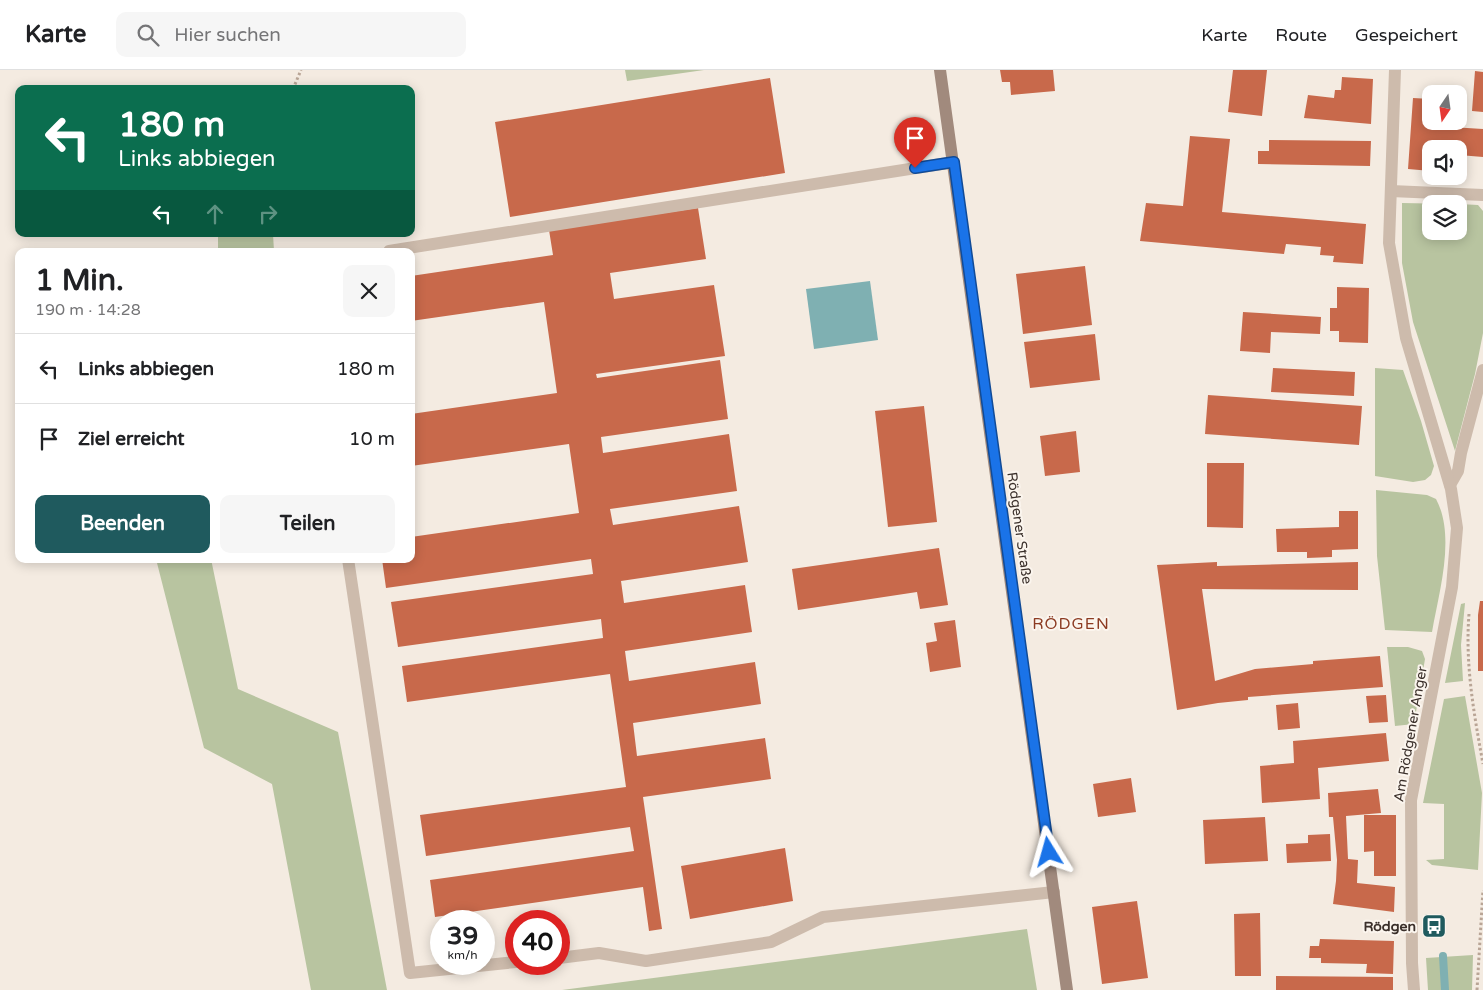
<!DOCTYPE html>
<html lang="de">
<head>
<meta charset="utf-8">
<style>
	:root { --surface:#fff; --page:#f6f6f6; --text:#202124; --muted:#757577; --line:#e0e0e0; --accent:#1f5a5e }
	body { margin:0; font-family:"Varela Round",sans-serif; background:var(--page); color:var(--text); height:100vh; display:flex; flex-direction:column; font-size:19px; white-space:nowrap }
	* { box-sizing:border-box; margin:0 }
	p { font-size:16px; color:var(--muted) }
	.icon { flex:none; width:28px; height:28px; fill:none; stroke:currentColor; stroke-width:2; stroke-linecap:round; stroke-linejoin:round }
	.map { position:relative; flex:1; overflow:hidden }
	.drawer { position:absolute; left:15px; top:178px; width:400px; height:315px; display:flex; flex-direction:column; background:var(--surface); border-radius:10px; box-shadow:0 2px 12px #0003 }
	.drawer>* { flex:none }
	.top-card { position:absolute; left:15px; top:15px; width:400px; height:152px; border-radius:10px; box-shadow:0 2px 12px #0003; background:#0b6e4f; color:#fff; overflow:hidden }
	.needle { width:32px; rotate:193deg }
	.fabs { position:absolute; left:1422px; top:15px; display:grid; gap:10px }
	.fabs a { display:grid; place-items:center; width:45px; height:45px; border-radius:10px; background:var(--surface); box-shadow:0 2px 12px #0003; font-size:25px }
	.speed { position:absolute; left:430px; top:840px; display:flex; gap:10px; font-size:25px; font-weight:700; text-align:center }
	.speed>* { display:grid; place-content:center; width:65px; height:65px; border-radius:50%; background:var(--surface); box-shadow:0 2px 12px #0003; line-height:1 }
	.speed small { font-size:12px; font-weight:400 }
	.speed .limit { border:8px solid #d22; background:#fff; color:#111 }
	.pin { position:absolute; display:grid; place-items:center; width:42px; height:42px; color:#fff; margin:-51px -21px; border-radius:50% 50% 50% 0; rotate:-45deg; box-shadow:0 0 5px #0007 }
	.pin .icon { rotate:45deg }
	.me { position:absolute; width:55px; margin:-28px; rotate:352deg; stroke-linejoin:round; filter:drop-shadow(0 0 4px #0008) }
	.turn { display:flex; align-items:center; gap:18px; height:105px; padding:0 20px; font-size:22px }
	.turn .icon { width:65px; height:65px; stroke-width:2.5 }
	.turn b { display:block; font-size:35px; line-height:42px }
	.lanes { display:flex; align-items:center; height:48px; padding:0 20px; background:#0003; justify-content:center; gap:25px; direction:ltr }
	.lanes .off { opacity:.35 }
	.round { display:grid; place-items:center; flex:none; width:52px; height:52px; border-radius:10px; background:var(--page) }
	.overview { display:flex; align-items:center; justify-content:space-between; height:85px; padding:0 20px }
	h1 { font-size:30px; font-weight:700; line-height:38px }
	.cta { display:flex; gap:10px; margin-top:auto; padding:10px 20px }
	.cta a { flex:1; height:58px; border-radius:10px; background:var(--accent); color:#fff; font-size:20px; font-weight:700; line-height:58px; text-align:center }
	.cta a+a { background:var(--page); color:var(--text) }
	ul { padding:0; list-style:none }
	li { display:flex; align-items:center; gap:15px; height:70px; padding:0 20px; border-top:1px solid var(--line) }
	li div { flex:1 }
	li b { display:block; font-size:19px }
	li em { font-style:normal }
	header { display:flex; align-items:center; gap:30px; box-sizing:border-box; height:70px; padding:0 25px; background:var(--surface); border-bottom:1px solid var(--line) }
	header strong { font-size:24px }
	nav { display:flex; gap:28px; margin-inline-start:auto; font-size:18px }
	.search { width:350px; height:45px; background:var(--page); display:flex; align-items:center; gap:12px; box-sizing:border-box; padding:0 18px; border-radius:10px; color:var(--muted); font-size:19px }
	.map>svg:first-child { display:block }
	.green { fill:#b8c4a0 }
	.water { fill:#7fb0b2 }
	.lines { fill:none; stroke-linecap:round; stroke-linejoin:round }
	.stream { stroke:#7fb0b2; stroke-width:8 }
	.building { fill:#c8694b }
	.path { stroke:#b9a596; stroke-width:3; stroke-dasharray:2.5 2.5; stroke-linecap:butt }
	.lane { stroke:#cdbbac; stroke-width:12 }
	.street { stroke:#cdbbac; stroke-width:12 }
	.secondary { stroke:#a18a7d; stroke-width:12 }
	.route-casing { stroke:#114b97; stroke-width:12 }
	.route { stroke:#1a73e8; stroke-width:9 }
	.labels { text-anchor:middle; stroke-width:4; stroke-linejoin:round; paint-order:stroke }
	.street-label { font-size:14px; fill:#3b302b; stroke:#fbf5ee }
	.poi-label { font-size:14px; font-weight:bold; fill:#3b302b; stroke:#fbf5ee; text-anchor:end }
	.quarter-label { font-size:16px; letter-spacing:1px; fill:#8c3b22; stroke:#fbf5ee }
</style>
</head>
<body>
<header>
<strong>Karte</strong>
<div class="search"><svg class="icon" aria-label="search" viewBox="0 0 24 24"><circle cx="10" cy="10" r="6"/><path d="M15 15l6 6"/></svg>Hier suchen</div>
<nav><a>Karte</a><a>Route</a><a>Gespeichert</a></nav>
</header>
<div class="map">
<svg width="1483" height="920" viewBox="0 0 1483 920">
	<rect width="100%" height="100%" fill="#f4ebe1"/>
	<path class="green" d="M625,0H704L627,11Z
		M1402,133L1455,134H1431V161H1459V134L1478,135L1483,141V263L1475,304L1455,381L1413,252L1402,193Z
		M218,164H273L274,181H218Z
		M1375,298L1403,300L1421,351L1434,396L1431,405L1425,410L1413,412L1375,406Z
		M1376,420L1427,425L1436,429C1456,466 1439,522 1432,562L1385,560L1377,486Z
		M156,489H211L238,619L338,662L387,920H311L272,714L204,678Z
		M1465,533L1461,575L1463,611L1445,613L1461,534Z
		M1387,577H1408L1422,581L1425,589L1414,654L1395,656Z
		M1465,626L1482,723L1478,800L1432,795L1426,790L1444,789V734L1423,733L1444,629Z
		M1027,859L1037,920H562Z
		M1473,885L1472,920H1428L1426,888Z"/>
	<path class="water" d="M870,211L878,270L814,279L806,219Z"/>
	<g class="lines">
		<path class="stream" d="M1443,886L1445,920"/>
	</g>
	<path class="building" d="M1000,0H1053L1055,21L1011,25L1010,12H1002Z
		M1233,0H1267L1262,46L1228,42Z
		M1475,1L1483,2V42L1472,41Z
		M1342,7L1373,9L1371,54L1304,48L1308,25L1334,28L1335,20H1341Z
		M770,8L785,103L510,147L495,52Z
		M1413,28L1431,29V51H1451V57L1483,59V87L1459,85V79H1431V101L1408,99Z
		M1190,66L1230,69L1222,142L1366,154L1363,194L1333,192L1334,186L1320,185L1321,177L1286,174L1284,184L1140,171L1146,133L1183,136Z
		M1269,70L1371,71L1370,96L1258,94V81H1269Z
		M698,138L706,189L610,203L614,229L714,215L725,286L596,304L597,308L720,290L728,349L601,367L603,383L729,364L737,421L610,439L613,455L739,436L748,492L621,511L624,533L745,515L752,562L625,581L629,611L755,592L761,634L633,653L637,686L765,668L771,709L643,727L662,859L649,861L643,817L435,847L430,810L634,781L630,757L426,786L420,745L626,717L610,604L407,632L402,596L603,568L601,549L398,577L391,532L593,504L591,489L386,518L382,489H411V467L579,443L569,374L411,396V344L557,323L544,232L411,251V206L553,185L549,160Z
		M1085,196L1092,255L1023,264L1016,204Z
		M1337,217L1369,218L1368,273L1339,272V261H1330V238H1337Z
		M1243,242L1321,247L1320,264L1271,262L1270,283L1240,281Z
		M1095,264L1100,310L1030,318L1024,272Z
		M1273,298L1355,302L1354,326L1271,322Z
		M1208,325L1362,336L1359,375L1205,364Z
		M924,336L937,452L888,457L875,341Z
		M1076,361L1080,402L1045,406L1040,366Z
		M1207,393H1244L1243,458L1207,457Z
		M1339,441H1358V479L1332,480V487L1307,488V482H1277L1276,459L1339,457Z
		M939,478L948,535L920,539L917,522L798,540L792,499Z
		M1217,492V496L1358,492V520L1202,519L1215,611L1255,599L1313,594V591L1380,586L1383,617L1248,627V630L1218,633L1177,640L1157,495Z
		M1480,531H1483V601H1478V545Z
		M955,550L961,597L930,602L926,573L937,571L934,553Z
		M1386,625L1388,652L1369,653L1366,626Z
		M1298,633L1300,658L1278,660L1276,635Z
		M1386,663L1389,691L1318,698L1320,729L1262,733L1260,696L1294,693L1293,671Z
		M1131,708L1136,742L1098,747L1093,714Z
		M1378,719L1381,743L1346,746L1348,789L1358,790L1357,813L1395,817L1394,842L1333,834L1336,811L1337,790L1333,747H1329L1328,723Z
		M1364,745H1396V806H1374V781L1364,782Z
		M1265,747L1268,791L1205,794L1203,750Z
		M1330,764L1331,791L1287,793L1286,774L1308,773V765Z
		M785,778L793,831L690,849L681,796Z
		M1137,831L1148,908L1102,914L1092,837Z
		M1260,843L1261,906H1235L1234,844Z
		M1320,869L1394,871L1393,904L1366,903L1367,894L1321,893V888H1309L1310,876H1319Z
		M1276,906L1393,907V920H1276Z"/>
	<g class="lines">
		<path class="path" d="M293,19L301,0
			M1469,544C1465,595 1474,644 1483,694
			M1477,920L1483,820"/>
		<path class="lane" d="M1391,121L1483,125
			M389,181L954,92
			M1450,415L1458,401L1461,383L1483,300
			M348,489L410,903L516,892
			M559,888L599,883L646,891L771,872L823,847L1054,822"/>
		<path class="street" d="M1395,0L1389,173L1406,268L1451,419L1457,458L1452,517L1411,730L1412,893L1414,920"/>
		<path class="secondary" d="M940,0L1067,920"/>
	</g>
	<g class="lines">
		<defs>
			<path id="route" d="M915,98L954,92L1049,782"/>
		</defs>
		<use href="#route" class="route-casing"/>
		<use href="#route" class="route"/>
	</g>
	<defs>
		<symbol id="bus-square" viewBox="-11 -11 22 22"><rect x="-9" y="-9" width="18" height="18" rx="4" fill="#1f5a5e" stroke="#fbf5ee"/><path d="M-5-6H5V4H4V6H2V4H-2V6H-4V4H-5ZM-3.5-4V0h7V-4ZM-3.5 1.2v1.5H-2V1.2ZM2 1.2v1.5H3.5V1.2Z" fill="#fff"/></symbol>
	</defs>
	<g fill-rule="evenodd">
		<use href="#bus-square" x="1420" y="842" width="28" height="28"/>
	</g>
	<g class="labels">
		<g class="street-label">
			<text transform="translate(1020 458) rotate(82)" y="5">Rödgener Straße</text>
			<text transform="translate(1410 664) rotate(-80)" y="5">Am Rödgener Anger</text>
		</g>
		<g class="poi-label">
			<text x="1416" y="861">Rödgen</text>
		</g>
		<g class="quarter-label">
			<text x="1071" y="559">RÖDGEN</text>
		</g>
	</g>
</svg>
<div class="fabs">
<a><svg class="needle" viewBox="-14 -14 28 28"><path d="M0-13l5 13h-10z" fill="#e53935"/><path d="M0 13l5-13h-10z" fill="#757577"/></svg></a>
<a><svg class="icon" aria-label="sound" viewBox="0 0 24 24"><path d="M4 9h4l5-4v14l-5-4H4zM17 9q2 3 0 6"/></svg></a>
<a><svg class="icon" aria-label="layers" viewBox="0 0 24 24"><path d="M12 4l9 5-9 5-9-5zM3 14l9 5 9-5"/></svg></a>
</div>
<div class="speed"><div>39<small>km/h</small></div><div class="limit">40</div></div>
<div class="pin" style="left:915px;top:98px;background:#d93025"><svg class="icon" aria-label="arrive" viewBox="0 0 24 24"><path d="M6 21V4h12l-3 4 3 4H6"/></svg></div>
<svg class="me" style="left:1049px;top:782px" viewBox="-20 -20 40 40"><path d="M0-17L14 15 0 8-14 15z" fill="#1a73e8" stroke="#fff" stroke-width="4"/></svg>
<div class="top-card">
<div class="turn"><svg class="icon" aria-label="left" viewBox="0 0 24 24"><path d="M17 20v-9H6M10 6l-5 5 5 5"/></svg><div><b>180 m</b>Links abbiegen</div></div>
<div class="lanes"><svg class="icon" aria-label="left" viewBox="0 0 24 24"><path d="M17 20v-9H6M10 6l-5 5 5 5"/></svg><svg class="icon off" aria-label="ahead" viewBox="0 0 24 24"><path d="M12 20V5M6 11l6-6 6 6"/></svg><svg class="icon off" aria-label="right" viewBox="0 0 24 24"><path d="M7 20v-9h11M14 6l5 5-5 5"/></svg></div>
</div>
<section class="drawer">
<div class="overview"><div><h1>1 Min.</h1><p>190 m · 14:28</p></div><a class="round"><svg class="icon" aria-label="close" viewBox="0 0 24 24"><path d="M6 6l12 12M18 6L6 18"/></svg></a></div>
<ul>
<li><svg class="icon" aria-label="left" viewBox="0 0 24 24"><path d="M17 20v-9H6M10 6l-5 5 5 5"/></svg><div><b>Links abbiegen</b></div><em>180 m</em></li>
<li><svg class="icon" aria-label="arrive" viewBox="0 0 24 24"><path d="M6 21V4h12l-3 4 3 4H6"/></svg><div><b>Ziel erreicht</b></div><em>10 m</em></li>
</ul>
<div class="cta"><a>Beenden</a><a>Teilen</a></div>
</section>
</div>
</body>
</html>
